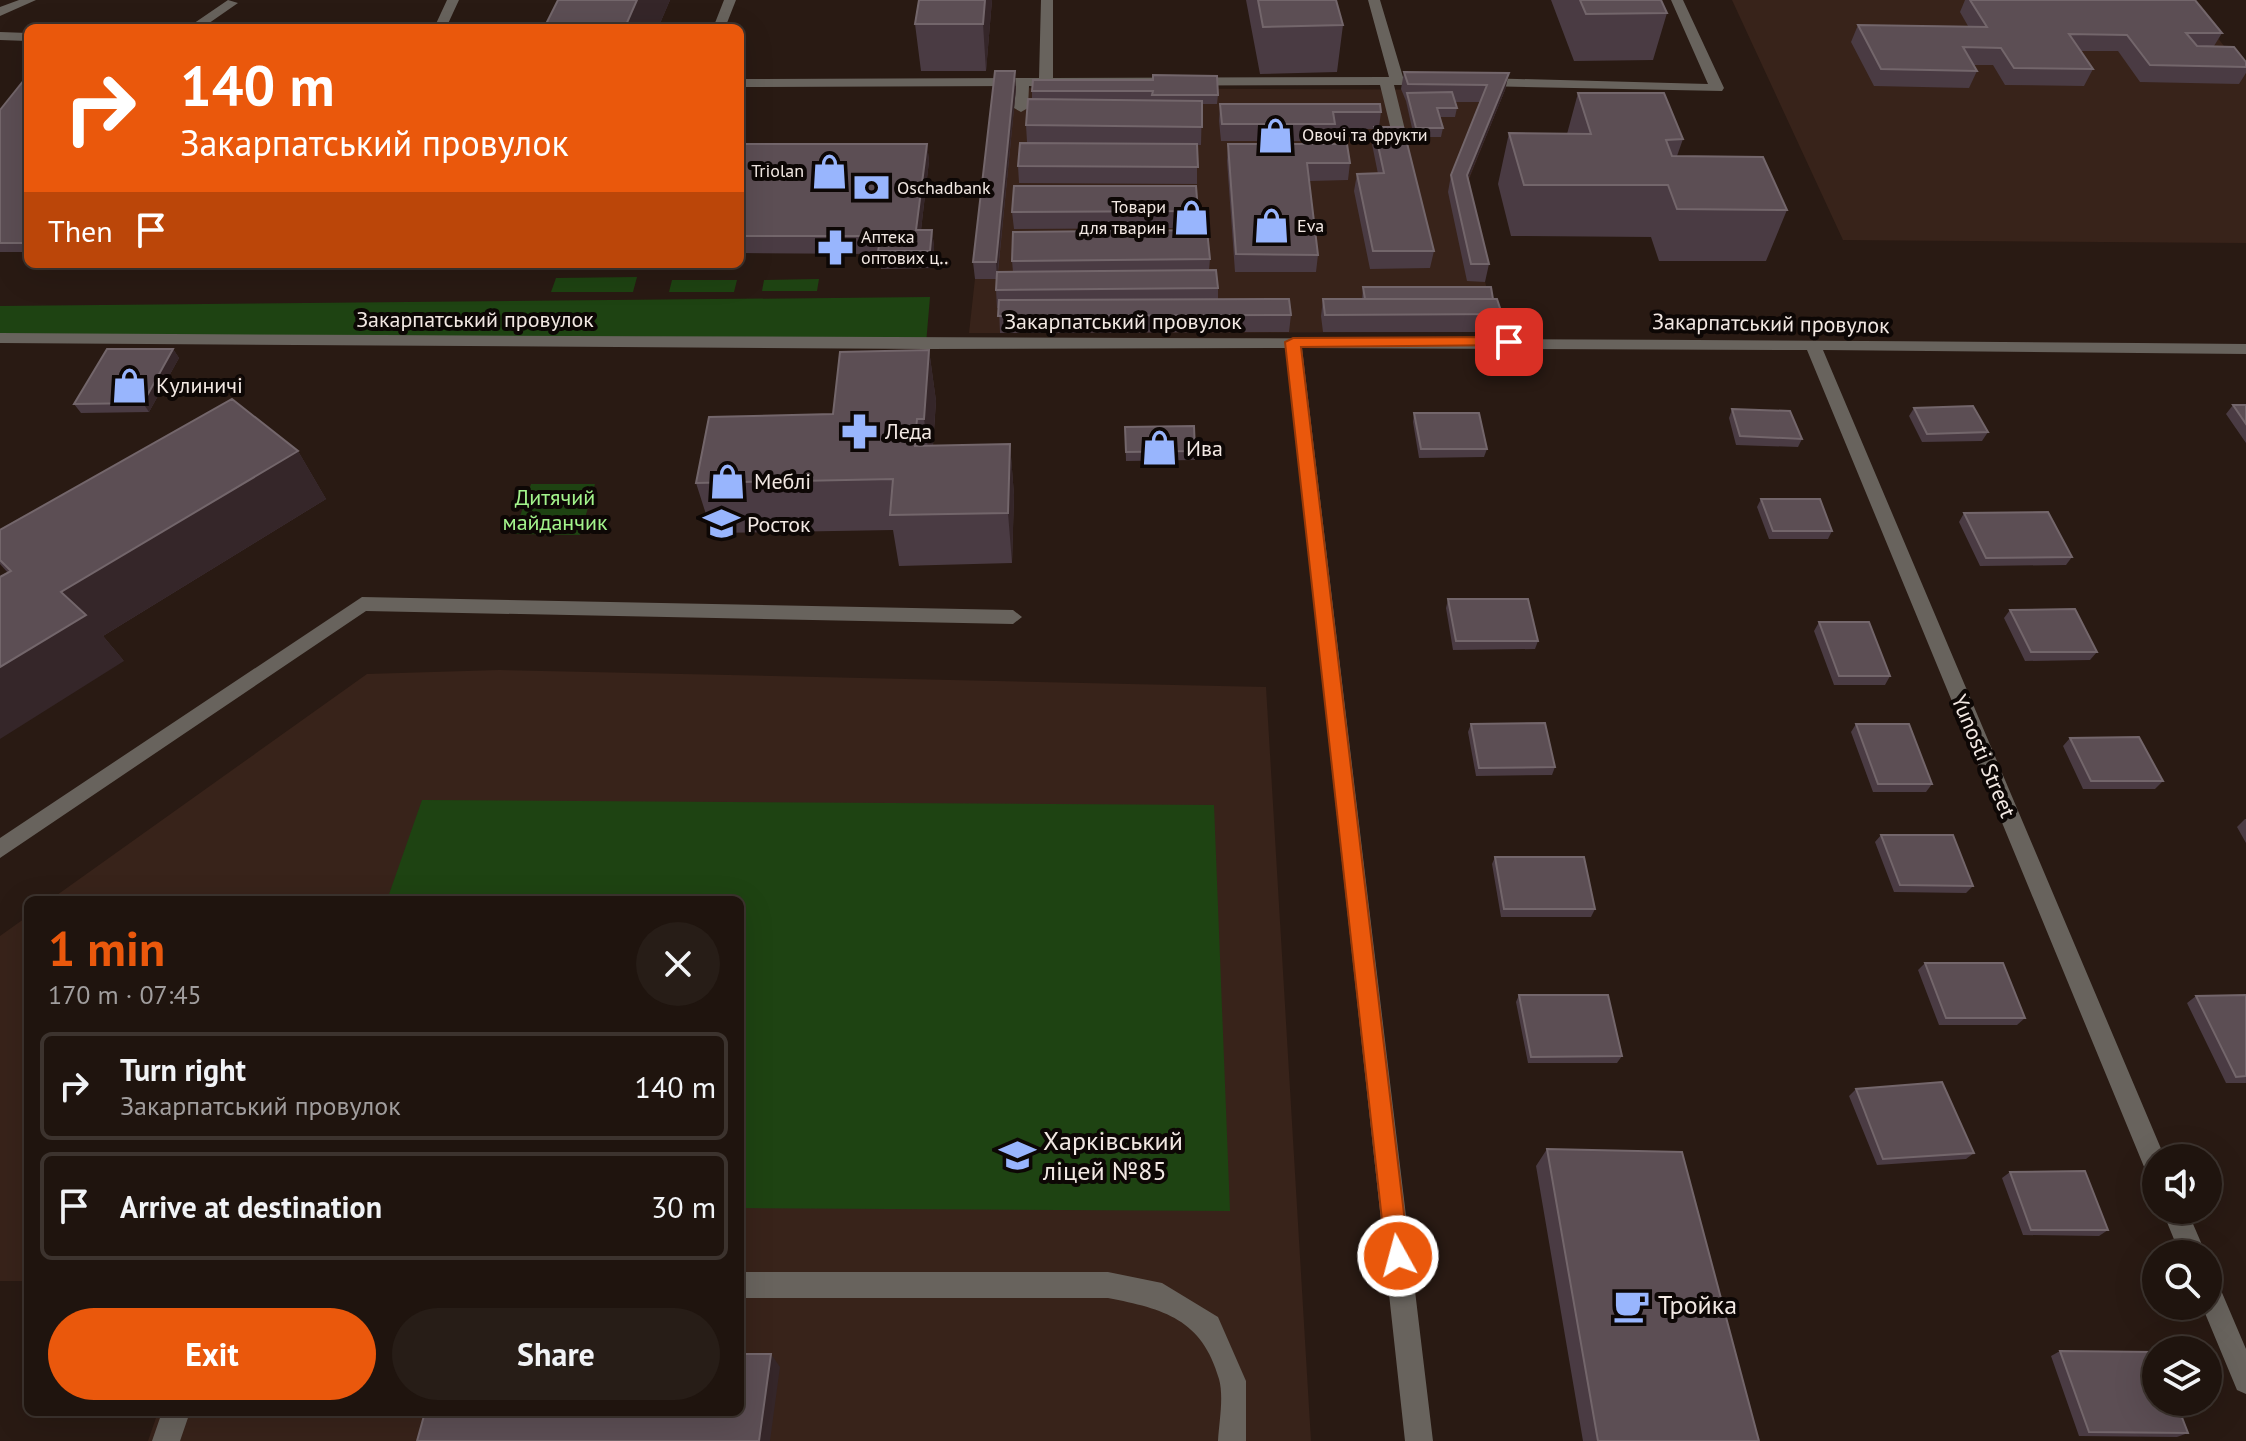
<!DOCTYPE html>
<html lang="en">
<head>
<meta charset="utf-8">
<style>
	:root { --surface:#1f140e; --page:#271d17; --text:#f1f3f6; --muted:#a19e9e; --line:#3c332e; --accent:#ea580c }
	body { margin:0; font-family:"PT Sans",sans-serif; background:var(--page); color:var(--text); height:100vh; display:flex; flex-direction:column; font-size:30px; white-space:nowrap }
	* { box-sizing:border-box; margin:0 }
	p { font-size:26px; color:var(--muted) }
	.icon { flex:none; width:44px; height:44px; fill:none; stroke:currentColor; stroke-width:2; stroke-linecap:round; stroke-linejoin:round }
	.map { position:relative; flex:1; overflow:hidden }
	.details { position:absolute; left:24px; top:896px; width:720px; height:520px; display:flex; flex-direction:column; background:var(--surface); border-radius:12px; box-shadow:0 8px 32px #0002,0 0 0 2px var(--line) }
	.details>* { flex:none }
	.top-card { position:absolute; left:24px; top:24px; width:720px; height:244px; border-radius:12px; box-shadow:0 8px 32px #0002,0 0 0 2px var(--line); background:#ea580c; color:#fff; overflow:hidden }
	.fabs { position:absolute; left:2142px; top:1144px; display:grid; gap:16px }
	.fabs a { display:grid; place-items:center; width:80px; height:80px; border-radius:50%; background:var(--surface); box-shadow:0 8px 32px #0002,0 0 0 2px var(--line); font-size:40px }
	.pin { position:absolute; display:grid; place-items:center; width:68px; height:68px; color:#fff; margin:-34px; border-radius:16px; box-shadow:0 4px 12px #0006 }
	.me { position:absolute; width:88px; margin:-44px; rotate:353deg; stroke-linejoin:round; filter:drop-shadow(0 0 6px #0008) }
	.turn { display:flex; align-items:center; gap:28px; height:168px; padding:0 24px; font-size:36px }
	.turn .icon { width:104px; height:104px; stroke-width:2.5 }
	.turn b { display:block; font-size:56px; line-height:68px }
	.then { display:flex; align-items:center; height:76px; padding:0 24px; background:#0003; gap:16px; font-size:30px }
	.round { display:grid; place-items:center; flex:none; width:84px; height:84px; border-radius:42px; background:var(--page) }
	.summary { display:flex; align-items:center; justify-content:space-between; height:136px; padding:0 24px }
	h1 { font-size:48px; font-weight:700; line-height:60px; color:var(--accent) }
	.action { display:flex; gap:16px; margin-top:auto; padding:16px 24px }
	.action a { flex:1; height:92px; border-radius:48px; background:var(--accent); color:#fff; font-size:32px; font-weight:700; line-height:92px; text-align:center }
	.action a+a { background:var(--page); color:var(--text) }
	ul { padding:0; list-style:none }
	li { display:flex; align-items:center; gap:24px; height:108px; margin:0 16px 12px; padding:0 8px; border:4px solid var(--line); border-radius:12px }
	li div { flex:1 }
	li b { display:block; font-size:30px }
	li em { font-style:normal }
	.map>svg:first-child { display:block }
	.built { fill:#38231a }
	.green { fill:#1e4312 }
	.lines { fill:none; stroke-linecap:round; stroke-linejoin:round }
	.service { fill:#68635d; fill-rule:evenodd }
	.minor { fill:#68635d; fill-rule:evenodd }
	.tertiary { fill:#68635d; fill-rule:evenodd }
	.wall { fill:#4a3b43 }
	.shaded-wall { fill:#352629 }
	.building { fill:#5c4e54; stroke:#73666b; stroke-width:2 }
	.route { fill:#ea580c; stroke:#983908; stroke-width:2 }
	.labels { text-anchor:middle; stroke-width:8; stroke-linejoin:round; paint-order:stroke }
	.far-poi-label { font-size:18px; fill:#f2e8e3; stroke:#0d0705; text-anchor:start }
	.street-label { font-size:22px; fill:#f2e8e3; stroke:#0d0705 }
	.poi-label { font-size:22px; fill:#f2e8e3; stroke:#0d0705; text-anchor:start }
	.park-label { font-size:22px; fill:#a3f48c; stroke:#0d0705 }
	.near-poi-label { font-size:26px; fill:#f2e8e3; stroke:#0d0705; text-anchor:start }
</style>
</head>
<body>
<div class="map">
<svg width="2246" height="1441" viewBox="0 0 2246 1441">
	<rect width="100%" height="100%" fill="#291a13"/>
	<path class="built" d="M1732,0H2188L2246,74V243L1843,240Z
		M996,88L1505,90L1464,192L1497,332L969,333Z
		M499,670L1266,687L1311,1441H148L158,1412H740V900H50L367,674Z
		M28,916V1281H0V936Z"/>
	<path class="green" d="M637,277L633,292H551L556,278Z
		M819,279L817,291H762L764,280Z
		M672,280H737L734,292H669Z
		M930,297L926,344L0,338V306Z
		M531,484H595L580,535L514,534Z
		M422,800L1214,805L1230,1211L740,1208V900H387Z"/>
	<g class="lines">
		<path class="service" d="M228,0L238,3L202,28H187Z
			M447,0H459L446,28H434Z
			M724,0H736L725,28H713Z
			M1041,0H1053V78L1389,77L1368,0H1380L1403,77H1430L1437,81L1430,85H1394L1407,138L1400,142L1393,138L1380,85L1029,86L1028,108L1021,112L1014,108L1016,86L740,87V79L1039,78Z
			M1671,0H1683L1724,88L1722,91L1482,86L1475,82L1482,78L1708,84Z
			M0,32L28,33V41L0,40Z
			M362,597L1013,610L1022,617L1013,624L366,611L0,858V838Z
			M740,1272H1108L1162,1283L1218,1317L1246,1381V1441H1218C1219,1422 1224,1397 1219,1379C1202,1319 1164,1309 1108,1298H740Z
			M162,1412H190L180,1441H152Z"/>
		<path class="minor" d="M0,333C749,338 1497,337 2246,344V354L1823,350L2165,1158H2156V1178L2147,1174L1807,350L1302,348L1433,1441H1405L1286,348L926,349L0,343Z
			M2162,1210H2187L2206,1254H2180Z
			M2208,1277L2217,1281L2246,1349V1394L2237,1390L2202,1306H2208Z"/>
		<path class="tertiary" d="M19,0H36L0,16V7Z"/>
	</g>
	<path class="wall" d="M558,0H670L658,28H547L546,24Z
		M919,0H992L986,71H921L915,24Z
		M1246,0H1336L1343,25L1337,72L1260,74Z
		M1551,0H1661L1667,13L1653,60L1574,61Z
		M1965,0H2195L2222,33L2214,46L2246,62V73L2239,84L2140,82L2118,51H2080L2093,69L2084,86L2005,85L1993,65H1973L1977,71L1969,88L1874,86L1851,42L1858,25L1968,26L1960,12Z
		M1404,72L1509,73L1505,90L1468,180L1489,264L1485,282L1467,281L1448,192L1451,175L1481,102H1455L1457,108L1455,117H1440L1443,128L1441,137H1414L1406,101L1401,89Z
		M28,75V252H0V110Z
		M1153,80L1218,95L1217,104H1202L1201,145H1197V184L1019,183L1018,166L1027,142L1026,125L1032,99V91Z
		M1016,88L998,272H1013L1012,261L1210,259L1209,270L1218,288V299L1291,315L1289,332L1000,333L999,308H997L996,290V279H975L973,262Z
		M1578,93L1683,139L1677,156L1787,210L1766,261H1659L1651,237L1511,236L1498,184L1509,133L1567,134Z
		M1220,104L1381,112L1379,127L1434,251L1430,268L1370,269L1354,191L1357,174H1378L1372,144L1374,129H1335L1333,141H1221L1219,121Z
		M740,144H927L929,161L921,230H932L934,247L932,268L881,269L879,254L740,253Z
		M1228,144L1350,163L1348,180L1309,181L1318,255L1316,272H1235L1227,161Z
		M1198,211L1197,228L1014,229L1012,212Z
		M1363,287L1493,299L1502,314L1497,332H1323L1321,316L1323,299H1362Z
		M173,349L179,358L149,412L81,413L74,404Z
		M929,350L936,401L933,446L1010,444L1014,495L1012,563L899,566L893,530L712,533L696,483L833,414Z
		M2233,405H2246V443L2226,414Z
		M1914,408L1988,432L1982,441L1922,442L1909,416Z
		M1732,409L1802,439L1798,447L1736,445L1729,418Z
		M1414,413L1487,449L1484,457L1419,458L1413,422Z
		M1125,427L1195,451V460L1126,461Z
		M298,451L326,499L103,636L124,661L8,573L0,564V530Z
		M1761,499L1832,531L1828,539H1769L1757,507Z
		M1964,513L2072,557L2066,565L1980,566L1959,522Z
		M1448,599L1538,641L1535,649L1453,650L1446,608Z
		M2010,610L2097,652L2090,660L2025,661L2004,618Z
		M1819,622L1890,676L1885,685H1834L1814,631Z
		M1471,724L1555,767L1552,775L1476,776L1468,732Z
		M1856,724L1932,784L1926,792H1873L1851,732Z
		M2070,738L2163,781L2155,789H2083L2063,746Z
		M2245,819H2246V843L2237,827Z
		M1881,835L1973,886L1966,893L1894,892L1875,842Z
		M1495,857L1595,909L1591,917H1501L1492,864Z
		M1925,963L2025,1018L2017,1025H1939L1918,970Z
		M1519,995L1622,1056L1617,1063H1528L1516,1002Z
		M2246,995V1083H2226L2187,1003L2196,996Z
		M1856,1089L1974,1153L1966,1159L1877,1165L1849,1096Z
		M1547,1149L1759,1441H1583L1536,1166Z
		M2010,1172L2108,1230L2099,1236L2023,1235L2002,1178Z
		M2060,1351L2188,1433L2177,1437L2079,1436L2051,1356Z"/>
	<path class="shaded-wall" d="M637,0H670L658,28H627L626,25Z
		M985,0H992L986,71L983,24Z
		M1015,71L1016,88L997,279L996,262Z
		M1509,73L1505,90L1463,192L1467,175Z
		M927,144L929,161L919,247L916,230Z
		M932,230L934,247L932,268L930,251Z
		M173,349L179,358L149,412L143,403Z
		M929,350L936,401L931,470L924,419Z
		M917,419L925,470L915,446Z
		M1010,444L1014,495L1012,563L1008,513Z
		M298,451L326,499L103,636L124,661L0,739V667L61,592Z
		M771,1354L780,1367L770,1441H759Z"/>
	<path class="building" d="M558,0H637L626,25L546,24Z
		M919,0H985L983,24H915Z
		M1258,0H1336L1343,25L1263,27Z
		M1580,0H1661L1667,13L1586,14Z
		M1970,0H2195L2222,33H2186L2197,46L2234,47L2246,62V67L2150,65L2127,35L2069,34L2093,69L2014,68L2001,48L1963,47L1977,71L1881,69L1858,25L1987,27Z
		M995,71H1015L996,262H973Z
		M1404,72L1509,73L1467,175L1489,264H1471L1451,175L1487,85L1408,84Z
		M28,75V243H0V110Z
		M1153,75L1217,76L1218,95H1152L1153,91H1032L1033,80H1153Z
		M1452,92L1457,108H1437L1443,128H1416L1407,93Z
		M1578,93H1664L1683,139L1666,140L1672,156L1763,157L1787,210L1677,209L1668,185H1524L1509,133L1591,134Z
		M1028,99L1202,101V127L1026,125Z
		M1220,104H1380L1381,112H1333L1335,124H1222Z
		M1374,127H1403L1434,251H1373L1357,174L1384,173Z
		M1020,143L1197,144L1198,167L1018,166Z
		M740,144H927L916,230H932L930,251H878L881,236H740Z
		M1228,144H1347L1350,163H1307L1318,255L1236,254Z
		M1014,186H1196L1198,211L1012,212Z
		M1207,230L1210,259L1012,261L1013,232Z
		M1216,270L1218,288L996,290L997,272Z
		M1363,287H1491L1493,299H1365Z
		M1289,299L1291,315L998,316L999,300Z
		M1323,299H1497L1502,314L1325,315Z
		M107,349H173L143,403L74,404Z
		M929,350L924,419H917L915,446L1010,444L1008,513L890,515L893,479L696,483L709,417L833,414L840,352Z
		M232,399L298,451L61,592L86,615L0,667V577L11,571L0,560V530Z
		M2233,405H2246V424Z
		M1973,406L1988,432L1927,434L1914,408Z
		M1732,409L1790,411L1802,439L1740,436Z
		M1414,413H1479L1487,449H1421Z
		M1194,426L1195,451L1126,452L1125,427Z
		M1761,499H1820L1832,531H1773Z
		M2048,512L2072,557L1986,558L1964,513Z
		M1448,599H1528L1538,641H1456Z
		M2075,609L2097,652H2031L2010,610Z
		M1819,622H1869L1890,676H1839Z
		M1545,723L1555,767L1479,768L1471,724Z
		M1856,724H1909L1932,784H1878Z
		M2139,737L2163,781H2091L2070,738Z
		M1881,835H1953L1973,886L1900,885Z
		M1495,857H1584L1595,909H1504Z
		M1925,963H2003L2025,1018H1946Z
		M1519,995H1608L1622,1056L1531,1057Z
		M2246,995V1076L2236,1077L2196,996Z
		M1942,1082L1974,1153L1883,1159L1856,1089Z
		M1547,1149L1682,1152L1759,1441H1598Z
		M2085,1171L2108,1230H2031L2010,1172Z
		M2060,1351L2156,1352V1402H2176L2188,1433L2089,1432Z
		M740,1354H771L759,1441H417L425,1412H740Z"/>
	<path class="route" d="M1509,337L1517,342L1514,345L1301,347L1409,1256L1406,1264L1398,1267L1390,1264L1386,1256L1285,342L1293,338Z"/>
	<defs>
		<symbol id="shop-bare" viewBox="-9 -9 18 18"><path d="M-5-2.5h2.3a2.7 3.5 0 0 1 5.4 0H5L5.5 6h-11ZM-1.5-2.5h3a1.5 2.3 0 0 0-3 0Z" fill="#98b5fd" stroke="#0d0705" stroke-width="2.5" paint-order="stroke"/></symbol>
		<symbol id="bank-bare" viewBox="-9 -9 18 18"><path d="M-6-4H6V4H-6ZM0-2.3a2.3 2.3 0 1 0 0 4.6a2.3 2.3 0 1 0 0-4.6Z" fill="#98b5fd" stroke="#0d0705" stroke-width="2.5" paint-order="stroke"/></symbol>
		<symbol id="pharmacy-bare" viewBox="-9 -9 18 18"><path d="M-2-6h4v4h4v4h-4v4h-4v-4h-4v-4h4Z" fill="#98b5fd" stroke="#0d0705" stroke-width="2.5" paint-order="stroke"/></symbol>
		<symbol id="school-bare" viewBox="-9 -9 18 18"><path d="M0-5L7-2L0 1L-7-2ZM-4 1L0 2.5L4 1V4Q0 6-4 4Z" fill="#98b5fd" stroke="#0d0705" stroke-width="2.5" paint-order="stroke"/></symbol>
		<symbol id="cafe-bare" viewBox="-9 -9 18 18"><path d="M-5.5-4.5H6V0H3Q3 3.5 0 3.5H-2.5Q-5.5 3.5-5.5 0ZM3-3.2v2h1.7v-2ZM-6 4.5H4V6H-6Z" fill="#98b5fd" stroke="#0d0705" stroke-width="2.5" paint-order="stroke"/></symbol>
	</defs>
	<g fill-rule="evenodd">
		<use href="#shop-bare" x="1250" y="110" width="51" height="51"/>
		<use href="#shop-bare" x="804" y="146" width="51" height="51"/>
		<use href="#bank-bare" x="846" y="162" width="51" height="51"/>
		<use href="#shop-bare" x="1166" y="192" width="51" height="51"/>
		<use href="#shop-bare" x="1246" y="200" width="51" height="51"/>
		<use href="#pharmacy-bare" x="810" y="222" width="51" height="51"/>
		<use href="#shop-bare" x="104" y="360" width="51" height="51"/>
		<use href="#pharmacy-bare" x="834" y="406" width="51" height="51"/>
		<use href="#shop-bare" x="1134" y="422" width="51" height="51"/>
		<use href="#shop-bare" x="702" y="456" width="51" height="51"/>
		<use href="#school-bare" x="696" y="498" width="51" height="51"/>
		<use href="#school-bare" x="992" y="1130" width="51" height="51"/>
		<use href="#cafe-bare" x="1606" y="1280" width="51" height="51"/>
	</g>
	<g class="labels">
		<g class="far-poi-label">
			<text x="1302" y="141">Овочі та фрукти</text>
			<text x="804" y="177" text-anchor="end">Triolan</text>
			<text x="897" y="194">Oschadbank</text>
			<text x="1166" y="213" text-anchor="end">Товари<tspan x="1166" dy="21">для тварин</tspan></text>
			<text x="1297" y="232">Eva</text>
			<text x="861" y="243">Аптека<tspan x="861" dy="21">оптових ц‥</tspan></text>
		</g>
		<g class="street-label">
			<text x="475" y="327">Закарпатський провулок</text>
			<text x="1123" y="329">Закарпатський провулок</text>
			<text transform="translate(1771 323) rotate(1)" y="8">Закарпатський провулок</text>
			<text transform="translate(1984 756) rotate(67)" y="8">Yunosti Street</text>
		</g>
		<g class="poi-label">
			<text x="156" y="393">Кулиничі</text>
			<text x="885" y="439">Леда</text>
			<text x="1186" y="456">Ива</text>
			<text x="754" y="489">Меблі</text>
			<text x="747" y="532">Росток</text>
		</g>
		<g class="park-label">
			<text x="555" y="505">Дитячий<tspan x="555" dy="25">майданчик</tspan></text>
		</g>
		<g class="near-poi-label">
			<text x="1043" y="1150">Харківський<tspan x="1043" dy="30">ліцей №85</tspan></text>
			<text x="1658" y="1314">Тройка</text>
		</g>
	</g>
</svg>
<div class="fabs">
<a><svg class="icon" aria-label="sound" viewBox="0 0 24 24"><path d="M4 9h4l5-4v14l-5-4H4zM17 9q2 3 0 6"/></svg></a>
<a><svg class="icon" aria-label="search" viewBox="0 0 24 24"><circle cx="10" cy="10" r="6"/><path d="M15 15l6 6"/></svg></a>
<a><svg class="icon" aria-label="layers" viewBox="0 0 24 24"><path d="M12 4l9 5-9 5-9-5zM3 14l9 5 9-5"/></svg></a>
</div>
<div class="pin" style="left:1509px;top:342px;background:#d93025"><svg class="icon" aria-label="arrive" viewBox="0 0 24 24"><path d="M6 21V4h12l-3 4 3 4H6"/></svg></div>
<svg class="me" style="left:1398px;top:1256px" viewBox="-20 -20 40 40"><circle r="17" fill="#ea580c" stroke="#fff" stroke-width="3"/><path d="M0-11L8 9 0 5-8 9z" fill="#fff"/></svg>
<div class="top-card">
<div class="turn"><svg class="icon" aria-label="right" viewBox="0 0 24 24"><path d="M7 20v-9h11M14 6l5 5-5 5"/></svg><div><b>140 m</b>Закарпатський провулок</div></div>
<div class="then">Then<svg class="icon" aria-label="arrive" viewBox="0 0 24 24"><path d="M6 21V4h12l-3 4 3 4H6"/></svg></div>
</div>
<section class="details">
<div class="summary"><div><h1>1 min</h1><p>170 m · 07:45</p></div><a class="round"><svg class="icon" aria-label="close" viewBox="0 0 24 24"><path d="M6 6l12 12M18 6L6 18"/></svg></a></div>
<ul>
<li><svg class="icon" aria-label="right" viewBox="0 0 24 24"><path d="M7 20v-9h11M14 6l5 5-5 5"/></svg><div><b>Turn right</b><p>Закарпатський провулок</p></div><em>140 m</em></li>
<li><svg class="icon" aria-label="arrive" viewBox="0 0 24 24"><path d="M6 21V4h12l-3 4 3 4H6"/></svg><div><b>Arrive at destination</b></div><em>30 m</em></li>
</ul>
<div class="action"><a>Exit</a><a>Share</a></div>
</section>
</div>
</body>
</html>
